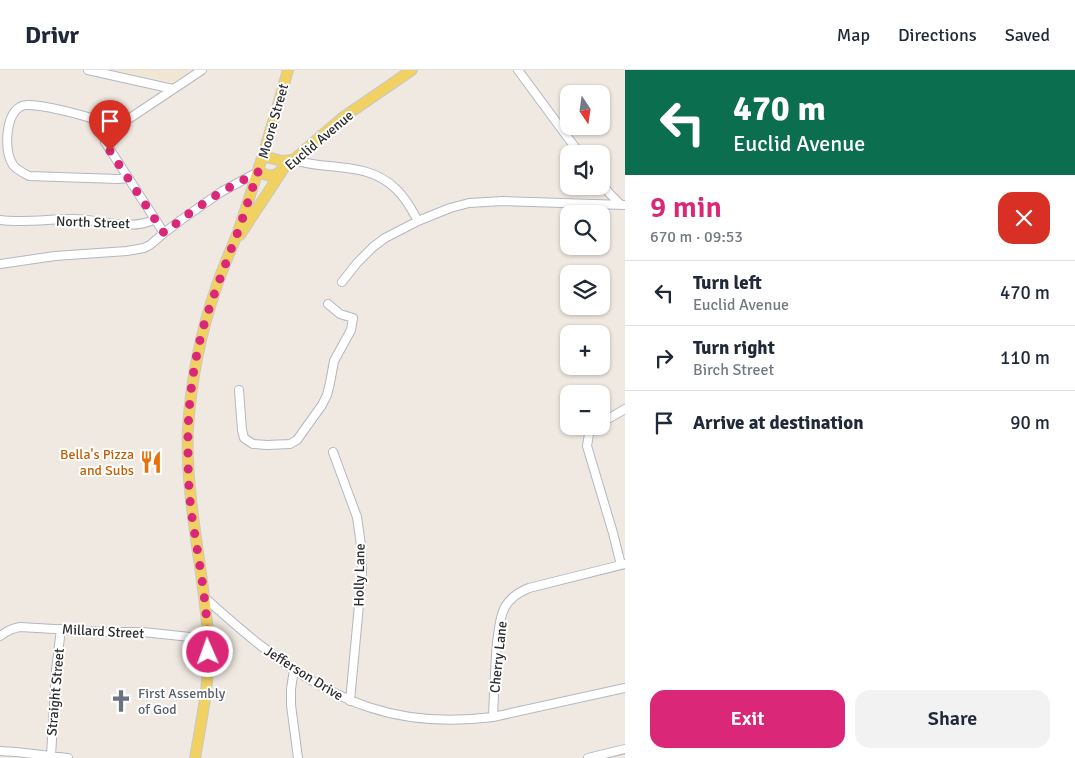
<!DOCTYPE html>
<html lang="en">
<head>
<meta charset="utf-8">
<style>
	:root { --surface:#fff; --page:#f2f2f3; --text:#1f2937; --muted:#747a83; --line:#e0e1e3; --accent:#db2777 }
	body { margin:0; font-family:Signika,sans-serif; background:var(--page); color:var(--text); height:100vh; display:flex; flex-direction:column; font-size:19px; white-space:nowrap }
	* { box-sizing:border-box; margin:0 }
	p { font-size:16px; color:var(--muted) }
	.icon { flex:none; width:28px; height:28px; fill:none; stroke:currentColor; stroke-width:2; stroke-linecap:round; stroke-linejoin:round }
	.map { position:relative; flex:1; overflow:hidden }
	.drawer { display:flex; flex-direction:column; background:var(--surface); width:450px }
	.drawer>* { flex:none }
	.hud { background:#0b6e4f; color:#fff; overflow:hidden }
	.needle { width:32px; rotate:167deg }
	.controls { position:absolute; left:560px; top:15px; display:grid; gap:10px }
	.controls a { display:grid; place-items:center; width:50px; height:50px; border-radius:10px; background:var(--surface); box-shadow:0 1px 4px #0004; font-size:25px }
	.pin { position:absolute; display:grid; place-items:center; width:42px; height:42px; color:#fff; margin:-51px -21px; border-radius:50% 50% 50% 0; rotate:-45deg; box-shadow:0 0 5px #0007 }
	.pin .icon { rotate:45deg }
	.me { position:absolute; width:55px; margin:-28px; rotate:358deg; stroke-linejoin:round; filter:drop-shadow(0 0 4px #0008) }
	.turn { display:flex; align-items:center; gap:18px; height:105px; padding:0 25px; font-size:22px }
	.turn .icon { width:65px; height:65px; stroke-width:2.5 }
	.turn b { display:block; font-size:35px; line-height:42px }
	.round { display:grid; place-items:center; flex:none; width:52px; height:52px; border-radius:15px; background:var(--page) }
	.summary { display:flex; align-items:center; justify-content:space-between; height:85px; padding:0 25px }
	h1 { font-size:30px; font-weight:600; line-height:38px; color:var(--accent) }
	.button { display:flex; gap:10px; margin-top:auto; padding:10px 25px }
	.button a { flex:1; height:58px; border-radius:15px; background:var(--accent); color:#fff; font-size:20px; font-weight:600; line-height:58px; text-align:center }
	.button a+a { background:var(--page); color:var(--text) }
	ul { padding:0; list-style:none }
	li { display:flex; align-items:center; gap:15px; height:65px; padding:0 25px; border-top:1px solid var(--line) }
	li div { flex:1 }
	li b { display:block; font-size:19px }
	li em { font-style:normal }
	header { display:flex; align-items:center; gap:30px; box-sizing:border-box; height:70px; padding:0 25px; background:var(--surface); border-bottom:1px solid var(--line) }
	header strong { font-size:24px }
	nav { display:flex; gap:28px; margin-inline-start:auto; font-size:18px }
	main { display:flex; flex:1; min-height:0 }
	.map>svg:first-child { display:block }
	.education { fill:#f0e6d1 }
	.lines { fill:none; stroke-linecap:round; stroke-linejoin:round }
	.minor-casing { stroke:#b4b7c1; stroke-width:10 }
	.major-casing { stroke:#c9c9c9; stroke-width:12 }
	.minor { stroke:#fff; stroke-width:8 }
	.major { stroke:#f2d163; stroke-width:10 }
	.route { stroke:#db2777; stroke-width:9; stroke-dasharray:0 16.2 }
	.labels { text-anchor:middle; stroke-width:4; stroke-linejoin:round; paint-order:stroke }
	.street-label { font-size:14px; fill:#2e2e2e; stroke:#fff }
	.food-label { font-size:14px; fill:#c56008; stroke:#fff; text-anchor:end }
	.worship-label { font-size:14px; fill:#5b616d; stroke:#fff; text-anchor:start }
</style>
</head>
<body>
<header>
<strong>Drivr</strong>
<nav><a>Map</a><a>Directions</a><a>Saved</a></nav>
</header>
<main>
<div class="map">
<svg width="625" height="688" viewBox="0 0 625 688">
	<rect width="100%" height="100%" fill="#efe9e1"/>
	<path class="education" d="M113,0H192L174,12Z"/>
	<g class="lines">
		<defs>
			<path id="minor" d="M88,0L173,19
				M518,0L580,84
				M107,61L108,58L107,55C95,47 41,34 27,35C24,35 23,35 20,37C5,46 4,81 13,95C17,100 23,103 29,106L118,109L128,108
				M292,90C301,92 310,94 319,95C347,98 375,98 396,119C406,128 412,140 418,151
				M601,112L609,123L621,135
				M0,150C25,153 49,149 74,149C100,149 131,162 155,149
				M164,163L105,72V64L107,61L130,48L202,0
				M0,194L55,186L127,181L144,178L150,175L164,163L181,150L221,122L258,102
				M342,212L357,193L373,177L385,168L418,151L450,138L469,133L503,131L625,135
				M239,320L242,360L244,368L253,374L267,375L290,374L297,370L322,335L327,325L330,313L334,291L351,260L353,248L340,244L328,234
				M601,353L625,339
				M595,356L589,364L587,376L613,463L621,495
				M333,382L357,447L361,475L362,503L350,631
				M205,528C223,544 241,560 260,575C335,633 398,659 493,647L625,618
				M0,566C7,561 12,558 20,557L106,562H143L190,567H208
				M294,599L291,619V635L298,688
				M493,647C494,622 495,597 497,572C499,561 499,548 505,537C510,528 519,522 529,518L625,494
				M0,681L16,682L68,688
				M51,686L56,600L61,559
				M588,688L625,679"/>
			<path id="major" d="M263,86L282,91L292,90
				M258,102L270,106L277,104L342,48L412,0
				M240,165L282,101
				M195,688C202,647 211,606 208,565C203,495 185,428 188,358C191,310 201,261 217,215C223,197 231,180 238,162C256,108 273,55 288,0"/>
		</defs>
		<use href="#minor" class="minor-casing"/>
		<use href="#major" class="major-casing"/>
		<use href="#minor" class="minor"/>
		<use href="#major" class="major"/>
	</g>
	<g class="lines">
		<path class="route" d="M110,81L164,163L191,142L221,122L258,102C249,127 242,153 232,177C223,201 214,224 206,248C193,291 187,338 188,383C188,404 189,426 192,447C199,492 208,537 208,582"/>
	</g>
	<defs>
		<symbol id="restaurant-bare" viewBox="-9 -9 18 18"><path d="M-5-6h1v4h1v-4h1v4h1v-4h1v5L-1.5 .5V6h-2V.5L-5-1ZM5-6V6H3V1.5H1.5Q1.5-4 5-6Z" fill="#e8710a" stroke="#fff" stroke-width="2.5" paint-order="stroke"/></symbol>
		<symbol id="church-bare" viewBox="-9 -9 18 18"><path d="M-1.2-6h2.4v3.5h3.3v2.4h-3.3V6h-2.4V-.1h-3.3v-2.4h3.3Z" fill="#6b7280" stroke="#fff" stroke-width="2.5" paint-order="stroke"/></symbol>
	</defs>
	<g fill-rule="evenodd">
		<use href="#restaurant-bare" x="135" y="376" width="32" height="32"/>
		<use href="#church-bare" x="105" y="615" width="32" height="32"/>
	</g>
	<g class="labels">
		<g class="street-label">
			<text transform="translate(273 51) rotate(-74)" y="5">Moore Street</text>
			<text transform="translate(319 70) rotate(-40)" y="5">Euclid Avenue</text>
			<text transform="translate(93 152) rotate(2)" y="5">North Street</text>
			<text transform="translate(359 505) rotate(-89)" y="5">Holly Lane</text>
			<text transform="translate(103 561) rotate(3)" y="5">Millard Street</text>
			<text transform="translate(498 587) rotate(-84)" y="5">Cherry Lane</text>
			<text transform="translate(304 603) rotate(32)" y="5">Jefferson Drive</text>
			<text transform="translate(55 622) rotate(-85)" y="5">Straight Street</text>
		</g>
		<g class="food-label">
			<text x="134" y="389">Bella's Pizza<tspan x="134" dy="16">and Subs</tspan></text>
		</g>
		<g class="worship-label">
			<text x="138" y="628">First Assembly<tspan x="138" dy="16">of God</tspan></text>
		</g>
	</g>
</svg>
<div class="controls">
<a><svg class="needle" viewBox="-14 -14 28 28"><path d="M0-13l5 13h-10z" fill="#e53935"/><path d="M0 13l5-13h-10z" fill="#747a83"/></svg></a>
<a><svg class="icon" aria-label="sound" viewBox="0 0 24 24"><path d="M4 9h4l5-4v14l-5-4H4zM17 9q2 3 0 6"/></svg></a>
<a><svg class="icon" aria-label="search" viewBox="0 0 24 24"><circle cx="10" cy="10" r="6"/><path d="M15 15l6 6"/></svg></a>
<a><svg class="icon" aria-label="layers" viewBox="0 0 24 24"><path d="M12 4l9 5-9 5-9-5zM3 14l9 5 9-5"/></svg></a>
<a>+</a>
<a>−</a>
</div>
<div class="pin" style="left:110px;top:81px;background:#d93025"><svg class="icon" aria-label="arrive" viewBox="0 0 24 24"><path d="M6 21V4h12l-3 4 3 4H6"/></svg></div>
<svg class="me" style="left:208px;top:582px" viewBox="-20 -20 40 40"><circle r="17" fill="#db2777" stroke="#fff" stroke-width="3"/><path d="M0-11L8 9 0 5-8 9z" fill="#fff"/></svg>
</div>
<section class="drawer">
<div class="hud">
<div class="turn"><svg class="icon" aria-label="left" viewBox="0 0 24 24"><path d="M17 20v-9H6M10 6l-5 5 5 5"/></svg><div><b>470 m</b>Euclid Avenue</div></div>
</div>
<div class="summary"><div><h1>9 min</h1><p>670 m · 09:53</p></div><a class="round" style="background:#d93025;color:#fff"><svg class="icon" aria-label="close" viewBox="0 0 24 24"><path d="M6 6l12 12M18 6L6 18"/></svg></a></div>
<ul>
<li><svg class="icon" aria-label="left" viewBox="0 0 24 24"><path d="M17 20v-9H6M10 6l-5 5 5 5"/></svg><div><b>Turn left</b><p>Euclid Avenue</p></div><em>470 m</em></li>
<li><svg class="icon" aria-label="right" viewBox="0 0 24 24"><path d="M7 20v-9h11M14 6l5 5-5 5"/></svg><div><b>Turn right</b><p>Birch Street</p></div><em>110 m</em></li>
<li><svg class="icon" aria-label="arrive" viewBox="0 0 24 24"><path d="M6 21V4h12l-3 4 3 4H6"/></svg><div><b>Arrive at destination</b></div><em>90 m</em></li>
</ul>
<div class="button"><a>Exit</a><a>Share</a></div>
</section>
</main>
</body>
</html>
